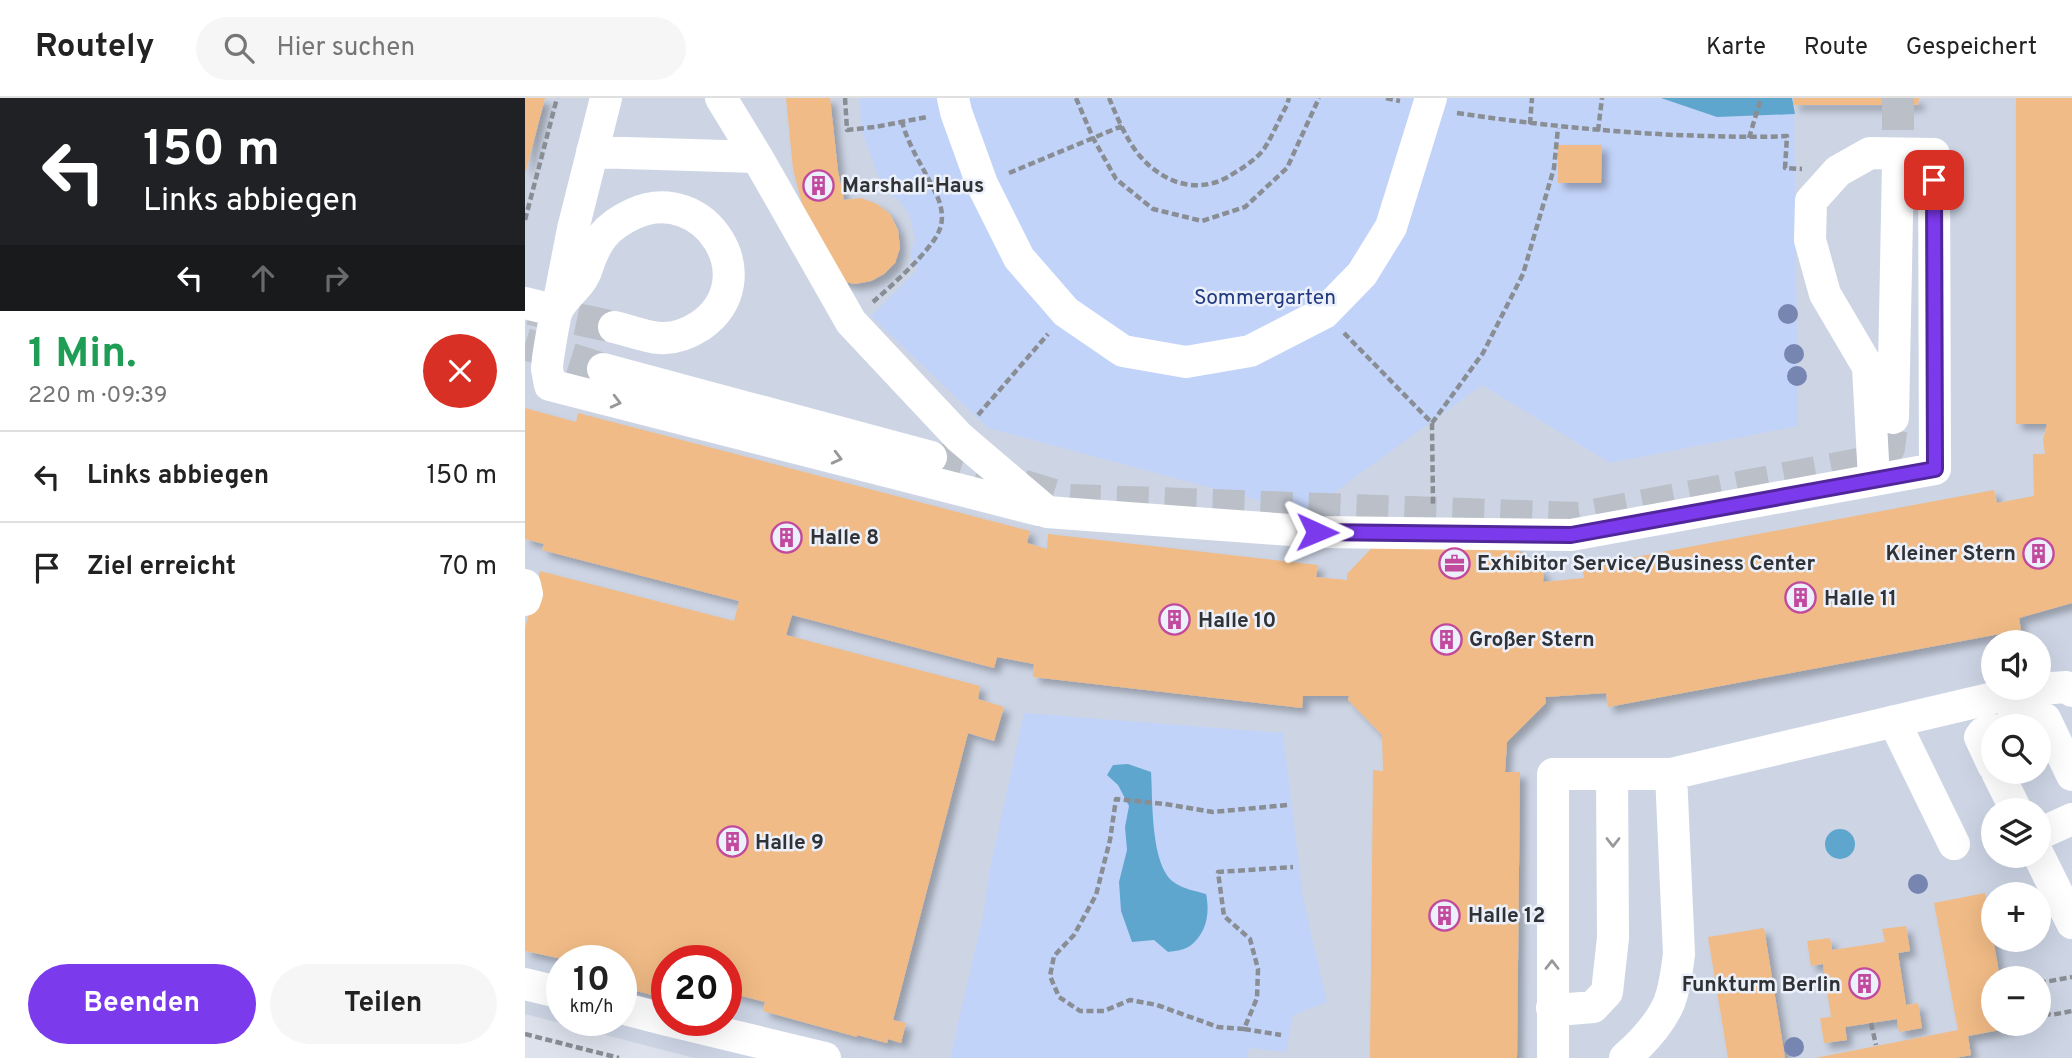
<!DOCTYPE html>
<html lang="de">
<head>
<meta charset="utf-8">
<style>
	:root { --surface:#fff; --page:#f6f6f6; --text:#222; --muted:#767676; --line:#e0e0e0; --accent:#7c3aed }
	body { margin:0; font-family:Overpass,sans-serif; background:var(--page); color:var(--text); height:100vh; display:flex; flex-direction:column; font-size:26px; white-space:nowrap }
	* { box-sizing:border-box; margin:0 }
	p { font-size:23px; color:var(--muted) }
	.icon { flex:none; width:38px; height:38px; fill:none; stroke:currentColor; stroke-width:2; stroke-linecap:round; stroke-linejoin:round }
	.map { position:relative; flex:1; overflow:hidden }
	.panel { display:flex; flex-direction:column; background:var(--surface); width:525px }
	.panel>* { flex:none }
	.banner { background:#202124; color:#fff; overflow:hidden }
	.buttons { position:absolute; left:1456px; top:532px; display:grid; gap:14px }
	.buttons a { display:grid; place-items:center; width:70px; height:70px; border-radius:50%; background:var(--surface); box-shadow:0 7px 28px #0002; font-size:35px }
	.speed { position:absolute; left:21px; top:847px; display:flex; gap:14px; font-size:35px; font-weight:700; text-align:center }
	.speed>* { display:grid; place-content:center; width:91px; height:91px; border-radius:50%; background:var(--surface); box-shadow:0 7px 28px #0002; line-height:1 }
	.speed small { font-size:18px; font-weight:400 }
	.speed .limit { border:10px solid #d22; background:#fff; color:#111 }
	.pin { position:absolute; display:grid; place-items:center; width:60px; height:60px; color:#fff; margin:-30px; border-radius:14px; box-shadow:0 4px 10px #0006 }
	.me { position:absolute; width:77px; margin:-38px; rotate:91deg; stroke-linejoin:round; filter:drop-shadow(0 0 5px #0008) }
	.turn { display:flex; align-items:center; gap:24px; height:147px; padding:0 28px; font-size:32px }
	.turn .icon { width:91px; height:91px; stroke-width:2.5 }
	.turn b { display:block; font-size:49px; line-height:60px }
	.lanes { display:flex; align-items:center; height:66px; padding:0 28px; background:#0003; justify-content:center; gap:35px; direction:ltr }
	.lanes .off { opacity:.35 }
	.round { display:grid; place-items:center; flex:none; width:74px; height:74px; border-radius:37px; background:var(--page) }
	.head { display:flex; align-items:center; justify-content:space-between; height:119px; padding:0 28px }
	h1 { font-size:42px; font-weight:700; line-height:52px; color:#1e9e55 }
	.cta { display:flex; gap:14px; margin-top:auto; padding:14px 28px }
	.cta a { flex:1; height:80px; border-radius:42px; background:var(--accent); color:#fff; font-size:28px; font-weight:700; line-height:80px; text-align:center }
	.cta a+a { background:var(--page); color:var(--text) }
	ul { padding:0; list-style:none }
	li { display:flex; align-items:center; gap:21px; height:91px; padding:0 28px; border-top:2px solid var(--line) }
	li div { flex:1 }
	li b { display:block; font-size:26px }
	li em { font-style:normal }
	header { display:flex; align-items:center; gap:42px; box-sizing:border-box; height:98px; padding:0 35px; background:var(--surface); border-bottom:2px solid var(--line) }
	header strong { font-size:33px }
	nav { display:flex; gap:38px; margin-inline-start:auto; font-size:24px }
	.search { width:490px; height:63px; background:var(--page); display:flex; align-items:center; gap:18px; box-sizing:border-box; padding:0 24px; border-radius:38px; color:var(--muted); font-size:26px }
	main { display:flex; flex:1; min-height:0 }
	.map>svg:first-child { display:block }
	.built { fill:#cdd5e5; fill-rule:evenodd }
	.green { fill:#c2d3f9 }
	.water { fill:#5fa6ce }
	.building { fill:#f0bb86; filter:url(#shadow) }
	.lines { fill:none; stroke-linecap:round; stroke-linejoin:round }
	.minor-tunnel { stroke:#babfc8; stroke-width:32; stroke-dasharray:32 16; stroke-linecap:butt }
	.path { stroke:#898d94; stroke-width:4.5; stroke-dasharray:7 3.5; stroke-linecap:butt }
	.minor { stroke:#fff; stroke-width:32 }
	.tree { fill:#7686b1 }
	.oneway { stroke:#98989a }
	.route-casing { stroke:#51269a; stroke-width:18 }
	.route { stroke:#7c3aed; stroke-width:12 }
	.labels { text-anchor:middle; stroke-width:5; stroke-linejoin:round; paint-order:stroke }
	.poi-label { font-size:21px; font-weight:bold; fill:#303236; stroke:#ebf0fa; text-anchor:start }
	.park-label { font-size:21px; fill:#213a80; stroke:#ebf0fa }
</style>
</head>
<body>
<header>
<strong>Routely</strong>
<div class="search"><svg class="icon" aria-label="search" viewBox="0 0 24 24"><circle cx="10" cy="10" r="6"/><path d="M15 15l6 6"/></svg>Hier suchen</div>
<nav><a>Karte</a><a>Route</a><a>Gespeichert</a></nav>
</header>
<main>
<section class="panel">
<div class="banner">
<div class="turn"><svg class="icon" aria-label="left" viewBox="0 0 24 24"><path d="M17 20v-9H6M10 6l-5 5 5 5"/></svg><div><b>150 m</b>Links abbiegen</div></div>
<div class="lanes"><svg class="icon" aria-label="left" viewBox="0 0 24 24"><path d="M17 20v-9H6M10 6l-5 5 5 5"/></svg><svg class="icon off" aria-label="ahead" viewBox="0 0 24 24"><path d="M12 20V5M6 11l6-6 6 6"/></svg><svg class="icon off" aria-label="right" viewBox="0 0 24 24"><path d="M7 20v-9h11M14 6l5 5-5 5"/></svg></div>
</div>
<div class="head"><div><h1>1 Min.</h1><p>220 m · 09:39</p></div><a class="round" style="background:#d93025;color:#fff"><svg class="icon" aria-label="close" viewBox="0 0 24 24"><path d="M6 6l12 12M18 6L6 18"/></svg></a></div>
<ul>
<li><svg class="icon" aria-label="left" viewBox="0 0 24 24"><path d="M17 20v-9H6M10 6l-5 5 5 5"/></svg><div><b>Links abbiegen</b></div><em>150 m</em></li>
<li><svg class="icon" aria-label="arrive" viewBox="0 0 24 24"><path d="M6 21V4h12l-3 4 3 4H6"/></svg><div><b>Ziel erreicht</b></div><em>70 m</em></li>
</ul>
<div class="cta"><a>Beenden</a><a>Teilen</a></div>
</section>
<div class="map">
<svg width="1547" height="960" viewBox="0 0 1547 960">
	<defs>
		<filter id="shadow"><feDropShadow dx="6" dy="6" stdDeviation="3.5" flood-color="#0004"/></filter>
	</defs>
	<rect width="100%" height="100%" fill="#dde2ed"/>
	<path class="built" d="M0,0H1547V960H169L0,916ZM1468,544H1514V590H1468ZM1468,628H1514V674H1468ZM1468,712H1514V758H1468ZM1468,796H1514V842H1468ZM37,863H96V922H37ZM142,863H201V922H142ZM1468,880H1514V926H1468Z"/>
	<path class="green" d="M335,0H1269L1273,328L1085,365L957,287L781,415L463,330L346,218L392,172L386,157L390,140L384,116L373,101L359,94L336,31Z
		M499,615L758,635L778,800L802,904L768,917L761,954L724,950L722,960H425L458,818L465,771Z"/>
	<path class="water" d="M1136,0H1267L1270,16L1192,19Z
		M603,666L626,674C628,701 625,769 650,785C658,791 671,793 681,796C685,815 682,835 665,848C659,852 650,853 643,854L629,842L607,844L596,813L594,784L602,752L600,729L604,708L593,687L582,677L588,667Z
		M1300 746a15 15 0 1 1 30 0a15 15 0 1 1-30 0Z"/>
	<path class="building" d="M0,0H20L1,73H0Z
		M261,0H305L313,73L319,102L336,100L352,106L365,116L373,132L375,150L370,165L359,176L346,183L330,186L315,183L284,133L268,71Z
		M1268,0H1394L1393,7H1268Z
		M1491,0H1547V505L1494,520L1496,532L1083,609L1081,595L1020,599L1021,605L982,644L980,674H995L992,960H845L848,672L858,673L857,637L823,602L824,598H778L777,610L508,579L509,566L472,559L469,570L267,517L261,537L455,588L453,601L479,609L469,643L443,635L368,922L381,925L376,945L363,941L362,945L332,937V939L238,913L240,904L201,894V863H142V901L96,889V863H74L49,856L47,863L0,853V530L15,473L209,523L214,503L17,452L19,446L0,441V310L51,324L53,315L505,433L502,445L522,451L523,436L793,467L791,479L822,482V476L857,439L980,440L1019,475L1018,484L1059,480L1057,469L1469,392L1472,405L1509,398L1508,356H1520L1518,342L1522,326H1491Z
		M1033,47H1077L1076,85H1033Z
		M1460,795L1475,880H1468V926H1484L1485,930L1443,938L1446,957L1430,960H1290L1433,932L1409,805Z
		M1381,828L1385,853L1373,855L1381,907L1393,905L1397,930L1374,934L1372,921L1320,929L1322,942L1299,945L1295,920L1306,919L1298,866L1286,868L1282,843L1305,840L1307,852L1360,844L1357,831Z
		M1239,830L1260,960H1203L1183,839Z"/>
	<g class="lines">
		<path class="minor-tunnel" d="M1373,0V67
			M5,211L89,229
			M0,246L78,271
			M406,359L545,402L1053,420L1334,366L1364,350L1368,320"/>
		<path class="path" d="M320,0L322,32L350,29L402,19
			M551,0L568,40L591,81L628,111L677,123L720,109L762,70L794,0
			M584,0C592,19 601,41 614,57C637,84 669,96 701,80C713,73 731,62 739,51C748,37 754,21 762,7L764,0
			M861,0L875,3
			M932,15C1005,26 1075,33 1150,37C1187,38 1224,40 1262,38L1260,70L1277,71
			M1005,26L1007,0
			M1073,33L1077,0
			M1224,40L1236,0
			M484,75L597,28
			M0,122L32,0
			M348,204C365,189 406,153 414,133C420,120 416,104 409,92C398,69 384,49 377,24
			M819,235L907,325L908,407
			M453,317L523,236
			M907,325L958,255L998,176L1029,70L1033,30
			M762,707L688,714L640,706L591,701L585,742L571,797L549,837L529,858L525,878L534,899L555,913H579L605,902L632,907L693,929L719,931L732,900L733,871L725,841L699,818L693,774L768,769
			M1514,885L1547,879
			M1514,887L1519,915L1514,916
			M1519,915L1526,917L1547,913
			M1346,925L1351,947
			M719,931L756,937
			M0,936L94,960"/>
		<path class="minor" d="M196,0L232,59L326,224L434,339L522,414L792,434L1046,437L1410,371L1409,56L1345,55L1313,73L1286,103L1285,142L1300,196L1343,269L1349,381
			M428,0L431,14L457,86L494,160L541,214L598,253L661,264L725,253L799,215L837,176L866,129L906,0
			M67,54L232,59
			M0,205L32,213L48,131L81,0
			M89,229C104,232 120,239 135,240C149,241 164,235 175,228C242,182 180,83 108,116C82,128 71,142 62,170C57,188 39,197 32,213C29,221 22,263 22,271C23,276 24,282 25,287L514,412
			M78,271L406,359
			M1368,320L1373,67
			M0,487L2,496L0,502
			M1369,623L1429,746
			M1483,628L1515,620L1520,621L1547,677
			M1468,632L1458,635L1455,639L1468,667
			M1472,674L1491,712
			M1514,736L1547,721
			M1514,758L1547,825
			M0,886L37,895
			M96,910L142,922
			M1027,910L1044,911L1068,909L1082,894L1088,840L1087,676
			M142,922L300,960
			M1028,960V676H1146L1502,592L1541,589L1547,593
			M1100,960C1117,945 1135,926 1144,905C1150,890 1152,872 1154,856L1146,676"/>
	</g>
	<g class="tree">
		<circle cx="1263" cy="216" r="10"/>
		<circle cx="1269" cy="256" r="10"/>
		<circle cx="1272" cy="278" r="10"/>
		<circle cx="1393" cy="786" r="10"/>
		<circle cx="1269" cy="949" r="10"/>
	</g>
	<defs><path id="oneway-chevron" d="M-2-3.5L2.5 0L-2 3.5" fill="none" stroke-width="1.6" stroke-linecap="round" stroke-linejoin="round" transform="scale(1.75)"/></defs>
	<g class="oneway">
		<use href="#oneway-chevron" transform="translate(91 304) rotate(14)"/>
		<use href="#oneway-chevron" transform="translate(312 360) rotate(14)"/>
		<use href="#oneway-chevron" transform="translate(1088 744) rotate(90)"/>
		<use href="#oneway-chevron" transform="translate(1027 867) rotate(-90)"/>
	</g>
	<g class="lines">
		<defs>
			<path id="route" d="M792,434L1046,437L1410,371L1409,82"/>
		</defs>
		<use href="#route" class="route-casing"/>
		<use href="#route" class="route"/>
	</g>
	<defs>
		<symbol id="building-ring" viewBox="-11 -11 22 22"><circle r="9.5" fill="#ebf0fa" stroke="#c1499e" stroke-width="1.5"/><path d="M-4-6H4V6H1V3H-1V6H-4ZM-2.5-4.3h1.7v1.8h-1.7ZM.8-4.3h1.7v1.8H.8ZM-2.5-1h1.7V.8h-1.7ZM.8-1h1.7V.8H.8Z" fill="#c1499e"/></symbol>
		<symbol id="office-ring" viewBox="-11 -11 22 22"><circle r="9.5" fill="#ebf0fa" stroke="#c1499e" stroke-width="1.5"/><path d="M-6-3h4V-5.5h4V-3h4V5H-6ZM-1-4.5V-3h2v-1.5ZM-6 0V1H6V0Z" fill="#c1499e"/></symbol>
	</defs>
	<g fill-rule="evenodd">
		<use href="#building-ring" x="276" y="70" width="35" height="35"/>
		<use href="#building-ring" x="244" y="422" width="35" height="35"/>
		<use href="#building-ring" x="1496" y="438" width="35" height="35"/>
		<use href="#office-ring" x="912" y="448" width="35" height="35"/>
		<use href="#building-ring" x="1258" y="482" width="35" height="35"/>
		<use href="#building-ring" x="632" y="504" width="35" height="35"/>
		<use href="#building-ring" x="904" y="524" width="35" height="35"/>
		<use href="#building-ring" x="190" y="726" width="35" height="35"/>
		<use href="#building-ring" x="902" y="800" width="35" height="35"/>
		<use href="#building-ring" x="1322" y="868" width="35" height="35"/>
	</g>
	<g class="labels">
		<g class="poi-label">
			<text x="317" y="94">Marshall-Haus</text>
			<text x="285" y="446">Halle 8</text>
			<text x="1491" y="462" text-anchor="end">Kleiner Stern</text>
			<text x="952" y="472">Exhibitor Service/Business Center</text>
			<text x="1299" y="507">Halle 11</text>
			<text x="673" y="529">Halle 10</text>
			<text x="944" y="548">Großer Stern</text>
			<text x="230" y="751">Halle 9</text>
			<text x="943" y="824">Halle 12</text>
			<text x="1316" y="893" text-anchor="end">Funkturm Berlin</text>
		</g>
		<g class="park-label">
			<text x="740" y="206">Sommergarten</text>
		</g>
	</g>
</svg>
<div class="buttons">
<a><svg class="icon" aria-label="sound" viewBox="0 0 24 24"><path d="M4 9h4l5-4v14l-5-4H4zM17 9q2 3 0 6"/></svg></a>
<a><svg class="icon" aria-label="search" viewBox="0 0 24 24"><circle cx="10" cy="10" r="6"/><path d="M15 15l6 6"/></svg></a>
<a><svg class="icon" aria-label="layers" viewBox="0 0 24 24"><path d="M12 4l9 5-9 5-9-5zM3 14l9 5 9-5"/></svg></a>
<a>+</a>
<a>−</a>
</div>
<div class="speed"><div>10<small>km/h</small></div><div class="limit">20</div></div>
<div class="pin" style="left:1409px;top:82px;background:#d93025"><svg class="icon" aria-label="arrive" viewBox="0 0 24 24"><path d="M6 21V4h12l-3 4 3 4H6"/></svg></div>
<svg class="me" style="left:792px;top:434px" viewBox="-20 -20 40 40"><path d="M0-17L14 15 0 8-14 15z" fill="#7c3aed" stroke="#fff" stroke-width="4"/></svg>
</div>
</main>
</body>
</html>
